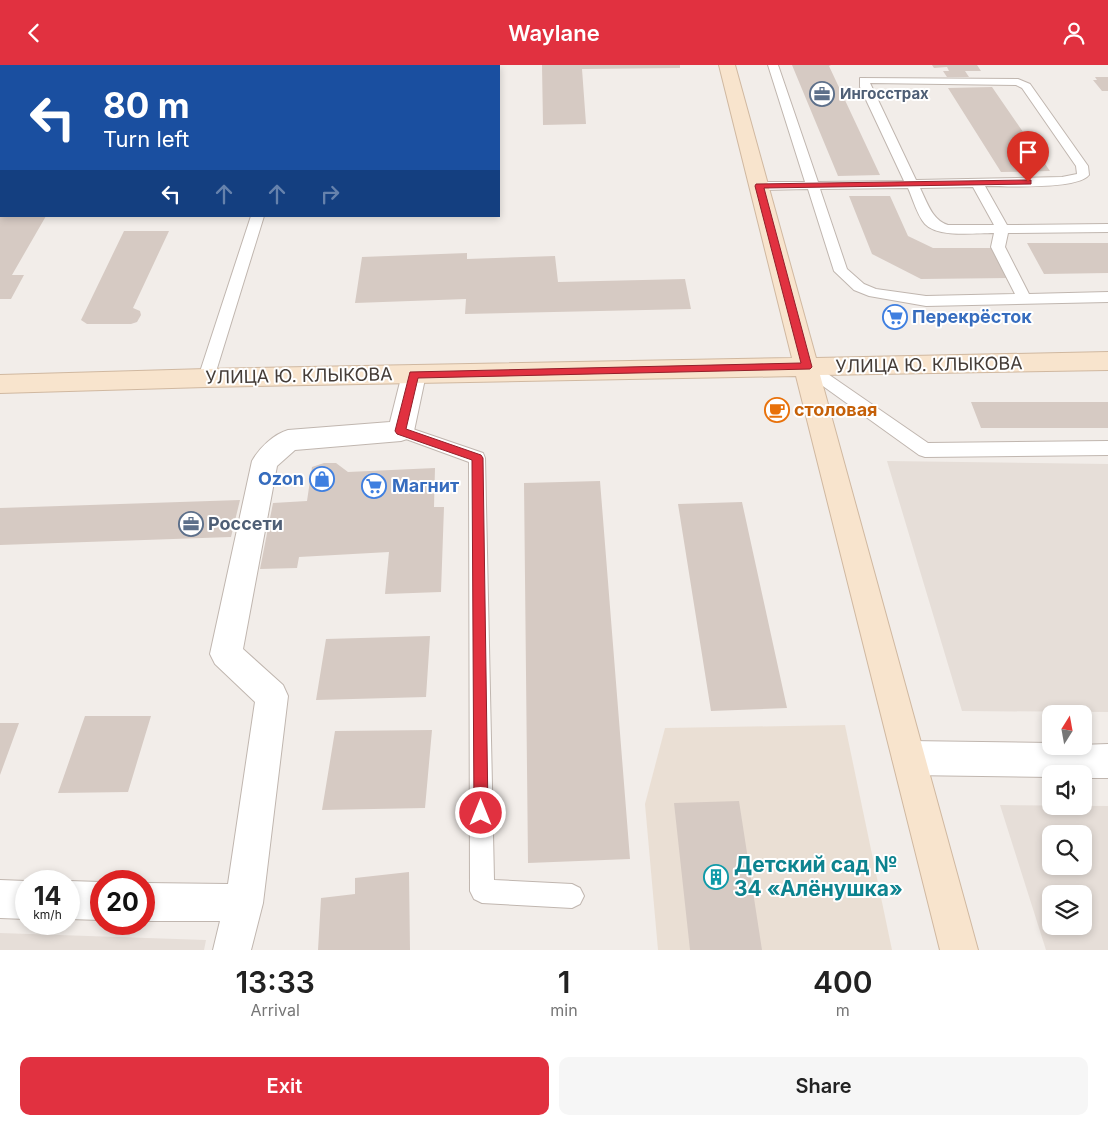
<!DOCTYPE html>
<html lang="en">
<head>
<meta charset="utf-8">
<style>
	:root { --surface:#fff; --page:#f6f6f6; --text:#222; --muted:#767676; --accent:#e13140 }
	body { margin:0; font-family:Inter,sans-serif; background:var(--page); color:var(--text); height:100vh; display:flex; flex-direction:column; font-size:19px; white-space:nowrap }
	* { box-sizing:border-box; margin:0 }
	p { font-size:16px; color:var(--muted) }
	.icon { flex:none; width:28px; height:28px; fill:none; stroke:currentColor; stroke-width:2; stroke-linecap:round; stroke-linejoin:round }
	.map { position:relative; height:885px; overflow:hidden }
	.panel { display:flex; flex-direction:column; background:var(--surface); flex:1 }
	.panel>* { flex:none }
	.banner { position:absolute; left:0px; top:0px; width:500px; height:152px; box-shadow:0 2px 8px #0003; background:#1a4fa0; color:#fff; overflow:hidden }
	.needle { width:32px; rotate:11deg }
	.tools { position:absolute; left:1042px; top:640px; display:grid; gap:10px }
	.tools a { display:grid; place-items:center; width:50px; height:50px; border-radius:10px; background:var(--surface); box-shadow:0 2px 8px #0003; font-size:25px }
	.speed { position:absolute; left:15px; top:805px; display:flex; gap:10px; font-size:25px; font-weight:700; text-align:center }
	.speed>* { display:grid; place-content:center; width:65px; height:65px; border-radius:50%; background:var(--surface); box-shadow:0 2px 8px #0003; line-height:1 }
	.speed small { font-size:12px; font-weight:400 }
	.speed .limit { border:8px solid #d22; background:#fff; color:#111 }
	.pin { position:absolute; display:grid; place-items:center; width:42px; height:42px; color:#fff; margin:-51px -21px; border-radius:50% 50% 50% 0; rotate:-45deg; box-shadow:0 0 5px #0007 }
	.pin .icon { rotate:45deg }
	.me { position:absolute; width:55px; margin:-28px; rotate:0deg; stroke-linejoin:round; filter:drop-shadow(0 0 4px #0008) }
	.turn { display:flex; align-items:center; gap:18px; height:105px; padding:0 20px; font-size:22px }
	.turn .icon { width:65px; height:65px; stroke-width:2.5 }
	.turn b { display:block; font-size:35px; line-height:42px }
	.lanes { display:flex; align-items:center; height:48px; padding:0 20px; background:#0003; justify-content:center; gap:25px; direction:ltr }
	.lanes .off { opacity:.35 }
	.eta { display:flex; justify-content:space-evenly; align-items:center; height:85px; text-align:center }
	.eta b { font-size:30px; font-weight:600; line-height:35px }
	.cta { display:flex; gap:10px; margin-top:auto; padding:10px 20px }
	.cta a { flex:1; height:58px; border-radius:10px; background:var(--accent); color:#fff; font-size:20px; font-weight:600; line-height:58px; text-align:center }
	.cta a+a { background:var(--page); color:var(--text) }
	header { display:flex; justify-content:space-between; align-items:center; height:65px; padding:0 20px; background:var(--accent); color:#fff; font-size:22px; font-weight:600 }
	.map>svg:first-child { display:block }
	.residential { fill:#e6ded8; fill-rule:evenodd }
	.education { fill:#eadfd4 }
	.building { fill:#d6cac3 }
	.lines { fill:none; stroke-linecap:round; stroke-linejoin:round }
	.lane-casing { stroke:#c0b6af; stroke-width:2 }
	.street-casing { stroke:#c0b6af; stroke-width:2 }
	.secondary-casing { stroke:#d0b8a0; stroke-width:2 }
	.lane { fill:#fff; fill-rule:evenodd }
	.street { fill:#fff; fill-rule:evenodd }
	.secondary { fill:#f8e4cd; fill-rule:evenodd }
	.route { fill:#e13140; stroke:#92202a }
	.labels { text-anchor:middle; stroke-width:4; stroke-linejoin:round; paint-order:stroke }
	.far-service-label { font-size:15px; font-weight:bold; fill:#4e5e75; stroke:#fff; text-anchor:start }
	.shop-label { font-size:18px; font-weight:bold; fill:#366cbe; stroke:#fff; text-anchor:start }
	.street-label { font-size:18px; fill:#453d38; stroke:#fff }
	.food-label { font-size:18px; font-weight:bold; fill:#c56008; stroke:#fff; text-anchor:start }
	.service-label { font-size:18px; font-weight:bold; fill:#4e5e75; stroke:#fff; text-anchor:start }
	.near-culture-label { font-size:21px; font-weight:bold; fill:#0d838f; stroke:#fff; text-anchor:start }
</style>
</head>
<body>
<header><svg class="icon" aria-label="back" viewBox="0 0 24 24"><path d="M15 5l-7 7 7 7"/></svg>Waylane<svg class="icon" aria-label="person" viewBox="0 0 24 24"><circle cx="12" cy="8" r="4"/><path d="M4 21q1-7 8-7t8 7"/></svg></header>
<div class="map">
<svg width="1108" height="885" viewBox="0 0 1108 885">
	<rect width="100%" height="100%" fill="#f2ede9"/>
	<path class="residential" d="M887,396L1108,399V647L962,646Z
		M1000,740L1108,741V885H1046ZM1051,769H1084V801H1051ZM1051,829H1084V861H1051Z
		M0,868L206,875L204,885H0Z"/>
	<path class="education" d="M845,660L892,885H658L645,739L665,663Z"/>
	<path class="building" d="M542,0H680V3L582,4L586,59L543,60Z
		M792,0H831L829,1L880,110L838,111Z
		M932,0H977L981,6H965L969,12H947L943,6H949L947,2L934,3Z
		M1095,12H1108V26H1102L1093,15H1097Z
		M992,22L1050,106L1001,107L948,23Z
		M849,131H890L908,171L933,183H992L1009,213L921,214L872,189Z
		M0,151H46L12,210H24L11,234H0Z
		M124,166H169L133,243L140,246L141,250L137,257L131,259H87L81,255Z
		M1027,178H1108V208L1044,209Z
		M467,188V194L555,191L558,217L685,214L691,244L465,249L466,234L355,238L362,192Z
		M971,337H1108V363H981Z
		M324,398H336L348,407L435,403L434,442H444L441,527L385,529L389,487L299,492L297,503L260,504L273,438L307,436L312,402Z
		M600,416L630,794L528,798L524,418Z
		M240,435L231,472L0,480V443Z
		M742,437L787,643L711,646L678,439Z
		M430,571L426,632L316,635L326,574Z
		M85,651H151L128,727L58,728Z
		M0,658H19L0,710Z
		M432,665L425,743L322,745L335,666Z
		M739,736L762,885H690L674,738Z
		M409,807L410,885H318L321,833L355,829V813Z"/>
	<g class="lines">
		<defs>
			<path id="lane" d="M768,0H778L818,117L904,116L860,22V13L1018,14L1030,19L1088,101L1089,110C1077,125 1006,121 985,121L1007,160L1108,159V167L1008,168L1005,182L1029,229L1108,227V237L926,241L869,231L854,225L834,206L808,124L759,125L753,121L759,117H805ZM870,18L1016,20L1022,23L1076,101L1077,109L1062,112L916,115ZM973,122L994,160H948C932,155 927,137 920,123ZM908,123C913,134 917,150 925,159C938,173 976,168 994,168L991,182L1015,229L926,231L876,224L864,219L847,204L820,124Z
				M251,151H264L214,313L211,317L206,319L201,317L198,313Z
				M807,296L812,298L928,378L1108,376V390L925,392L919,390L802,306L799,302L802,298Z
				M401,360L483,388L485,393L494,815L572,819L580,823L584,831L580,839L572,843L482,838L474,834L470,826L469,397L395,370L393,366L395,362Z"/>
			<path id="street" d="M414,300L423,303L426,309L414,366L410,373L401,376L295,385L277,401L243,584L283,620L288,631L263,838L251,885H213L220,856H144V818L228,819L255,637L215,599L210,589L252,396C259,383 274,369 288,365L390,357L402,309L405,303Z
				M909,676L1051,678V681L1108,679V713H1084V709H1051V712L909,710L897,705L892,693L897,681Z
				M0,815L26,816V854L0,853Z
				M69,816L101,817V855L69,854Z"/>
			<path id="secondary" d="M719,0H735L816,293L1108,287V305L820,310L978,885H940L796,311L206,322L0,328V310L206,304L792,293Z"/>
		</defs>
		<use href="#lane" class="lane-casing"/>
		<use href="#street" class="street-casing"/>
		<use href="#secondary" class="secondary-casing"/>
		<use href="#lane" class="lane"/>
		<use href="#street" class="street"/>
		<use href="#secondary" class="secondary"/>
	</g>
	<path class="route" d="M1028,115H1031V119L764,123L812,302L810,304L418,313L406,364L481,390L483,393L488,748L486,753L481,755L476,753L474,748L472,395L397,369L395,366L410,307L801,298L755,121L756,119Z"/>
	<defs>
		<symbol id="office-ring" viewBox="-11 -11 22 22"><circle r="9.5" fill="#fff" stroke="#5c6f8a" stroke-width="1.5"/><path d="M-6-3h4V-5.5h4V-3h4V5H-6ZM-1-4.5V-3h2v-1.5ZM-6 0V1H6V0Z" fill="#5c6f8a"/></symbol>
		<symbol id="supermarket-ring" viewBox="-11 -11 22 22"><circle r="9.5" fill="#fff" stroke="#3f7fe0" stroke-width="1.5"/><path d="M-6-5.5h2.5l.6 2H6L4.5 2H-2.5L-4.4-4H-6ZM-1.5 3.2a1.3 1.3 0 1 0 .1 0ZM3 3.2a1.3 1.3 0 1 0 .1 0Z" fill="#3f7fe0"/></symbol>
		<symbol id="cafe-ring" viewBox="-11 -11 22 22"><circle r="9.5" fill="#fff" stroke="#e8710a" stroke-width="1.5"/><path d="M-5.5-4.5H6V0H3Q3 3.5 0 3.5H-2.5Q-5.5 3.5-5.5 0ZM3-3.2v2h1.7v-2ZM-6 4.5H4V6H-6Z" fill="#e8710a"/></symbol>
		<symbol id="shop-ring" viewBox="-11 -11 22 22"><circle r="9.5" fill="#fff" stroke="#3f7fe0" stroke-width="1.5"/><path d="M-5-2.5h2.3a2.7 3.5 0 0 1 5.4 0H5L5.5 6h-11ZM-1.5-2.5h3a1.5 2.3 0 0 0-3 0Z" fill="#3f7fe0"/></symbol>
		<symbol id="building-ring" viewBox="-11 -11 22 22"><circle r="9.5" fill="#fff" stroke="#0f9aa8" stroke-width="1.5"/><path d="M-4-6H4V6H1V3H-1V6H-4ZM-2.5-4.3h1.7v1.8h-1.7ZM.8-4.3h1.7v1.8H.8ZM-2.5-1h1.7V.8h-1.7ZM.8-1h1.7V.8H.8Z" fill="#0f9aa8"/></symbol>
	</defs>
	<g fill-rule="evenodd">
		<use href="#office-ring" x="808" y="15" width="28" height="28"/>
		<use href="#supermarket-ring" x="881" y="238" width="28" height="28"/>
		<use href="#cafe-ring" x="763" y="331" width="28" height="28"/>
		<use href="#shop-ring" x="308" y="400" width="28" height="28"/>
		<use href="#supermarket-ring" x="360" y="407" width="28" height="28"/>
		<use href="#office-ring" x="177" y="445" width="28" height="28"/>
		<use href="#building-ring" x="702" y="798" width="28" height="28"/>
	</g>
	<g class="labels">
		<g class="far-service-label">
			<text x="840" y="34">Ингосстрах</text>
		</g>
		<g class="shop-label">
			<text x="912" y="258">Перекрёсток</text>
			<text x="304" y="420" text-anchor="end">Ozon</text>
			<text x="392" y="427">Магнит</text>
		</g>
		<g class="street-label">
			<text transform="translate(929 300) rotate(-1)" y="6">УЛИЦА Ю. КЛЫКОВА</text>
			<text transform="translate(299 311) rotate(-1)" y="6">УЛИЦА Ю. КЛЫКОВА</text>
		</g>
		<g class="food-label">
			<text x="794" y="351">столовая</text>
		</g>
		<g class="service-label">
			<text x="208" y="465">Россети</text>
		</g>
		<g class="near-culture-label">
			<text x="734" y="807">Детский сад №<tspan x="734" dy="24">34 «Алёнушка»</tspan></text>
		</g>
	</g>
</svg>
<div class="tools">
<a><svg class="needle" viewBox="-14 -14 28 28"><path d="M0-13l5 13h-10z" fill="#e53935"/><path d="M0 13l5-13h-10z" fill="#767676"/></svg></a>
<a><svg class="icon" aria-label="sound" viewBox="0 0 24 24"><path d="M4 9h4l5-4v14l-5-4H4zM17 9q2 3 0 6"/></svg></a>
<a><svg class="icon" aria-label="search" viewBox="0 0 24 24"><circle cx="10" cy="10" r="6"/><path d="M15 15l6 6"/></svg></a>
<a><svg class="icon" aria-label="layers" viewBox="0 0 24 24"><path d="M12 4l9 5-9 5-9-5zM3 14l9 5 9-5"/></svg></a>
</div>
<div class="speed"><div>14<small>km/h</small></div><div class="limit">20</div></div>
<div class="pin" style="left:1028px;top:117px;background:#d93025"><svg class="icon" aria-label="arrive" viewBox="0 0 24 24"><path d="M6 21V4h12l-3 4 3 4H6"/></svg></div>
<svg class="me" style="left:481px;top:748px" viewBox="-20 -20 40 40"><circle r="17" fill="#e13140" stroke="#fff" stroke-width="3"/><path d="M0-11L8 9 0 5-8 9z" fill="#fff"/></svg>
<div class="banner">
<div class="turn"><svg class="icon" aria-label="left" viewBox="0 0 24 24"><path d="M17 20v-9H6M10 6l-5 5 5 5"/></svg><div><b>80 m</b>Turn left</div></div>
<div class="lanes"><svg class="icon" aria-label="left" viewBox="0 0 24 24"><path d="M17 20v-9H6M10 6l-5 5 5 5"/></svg><svg class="icon off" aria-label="ahead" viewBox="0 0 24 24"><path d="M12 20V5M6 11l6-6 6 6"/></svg><svg class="icon off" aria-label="ahead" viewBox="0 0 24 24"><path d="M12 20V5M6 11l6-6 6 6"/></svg><svg class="icon off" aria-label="right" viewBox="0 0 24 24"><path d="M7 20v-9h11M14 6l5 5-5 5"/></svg></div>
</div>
</div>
<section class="panel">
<div class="eta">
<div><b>13:33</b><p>Arrival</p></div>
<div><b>1</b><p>min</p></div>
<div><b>400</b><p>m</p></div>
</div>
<div class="cta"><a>Exit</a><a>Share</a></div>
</section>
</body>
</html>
